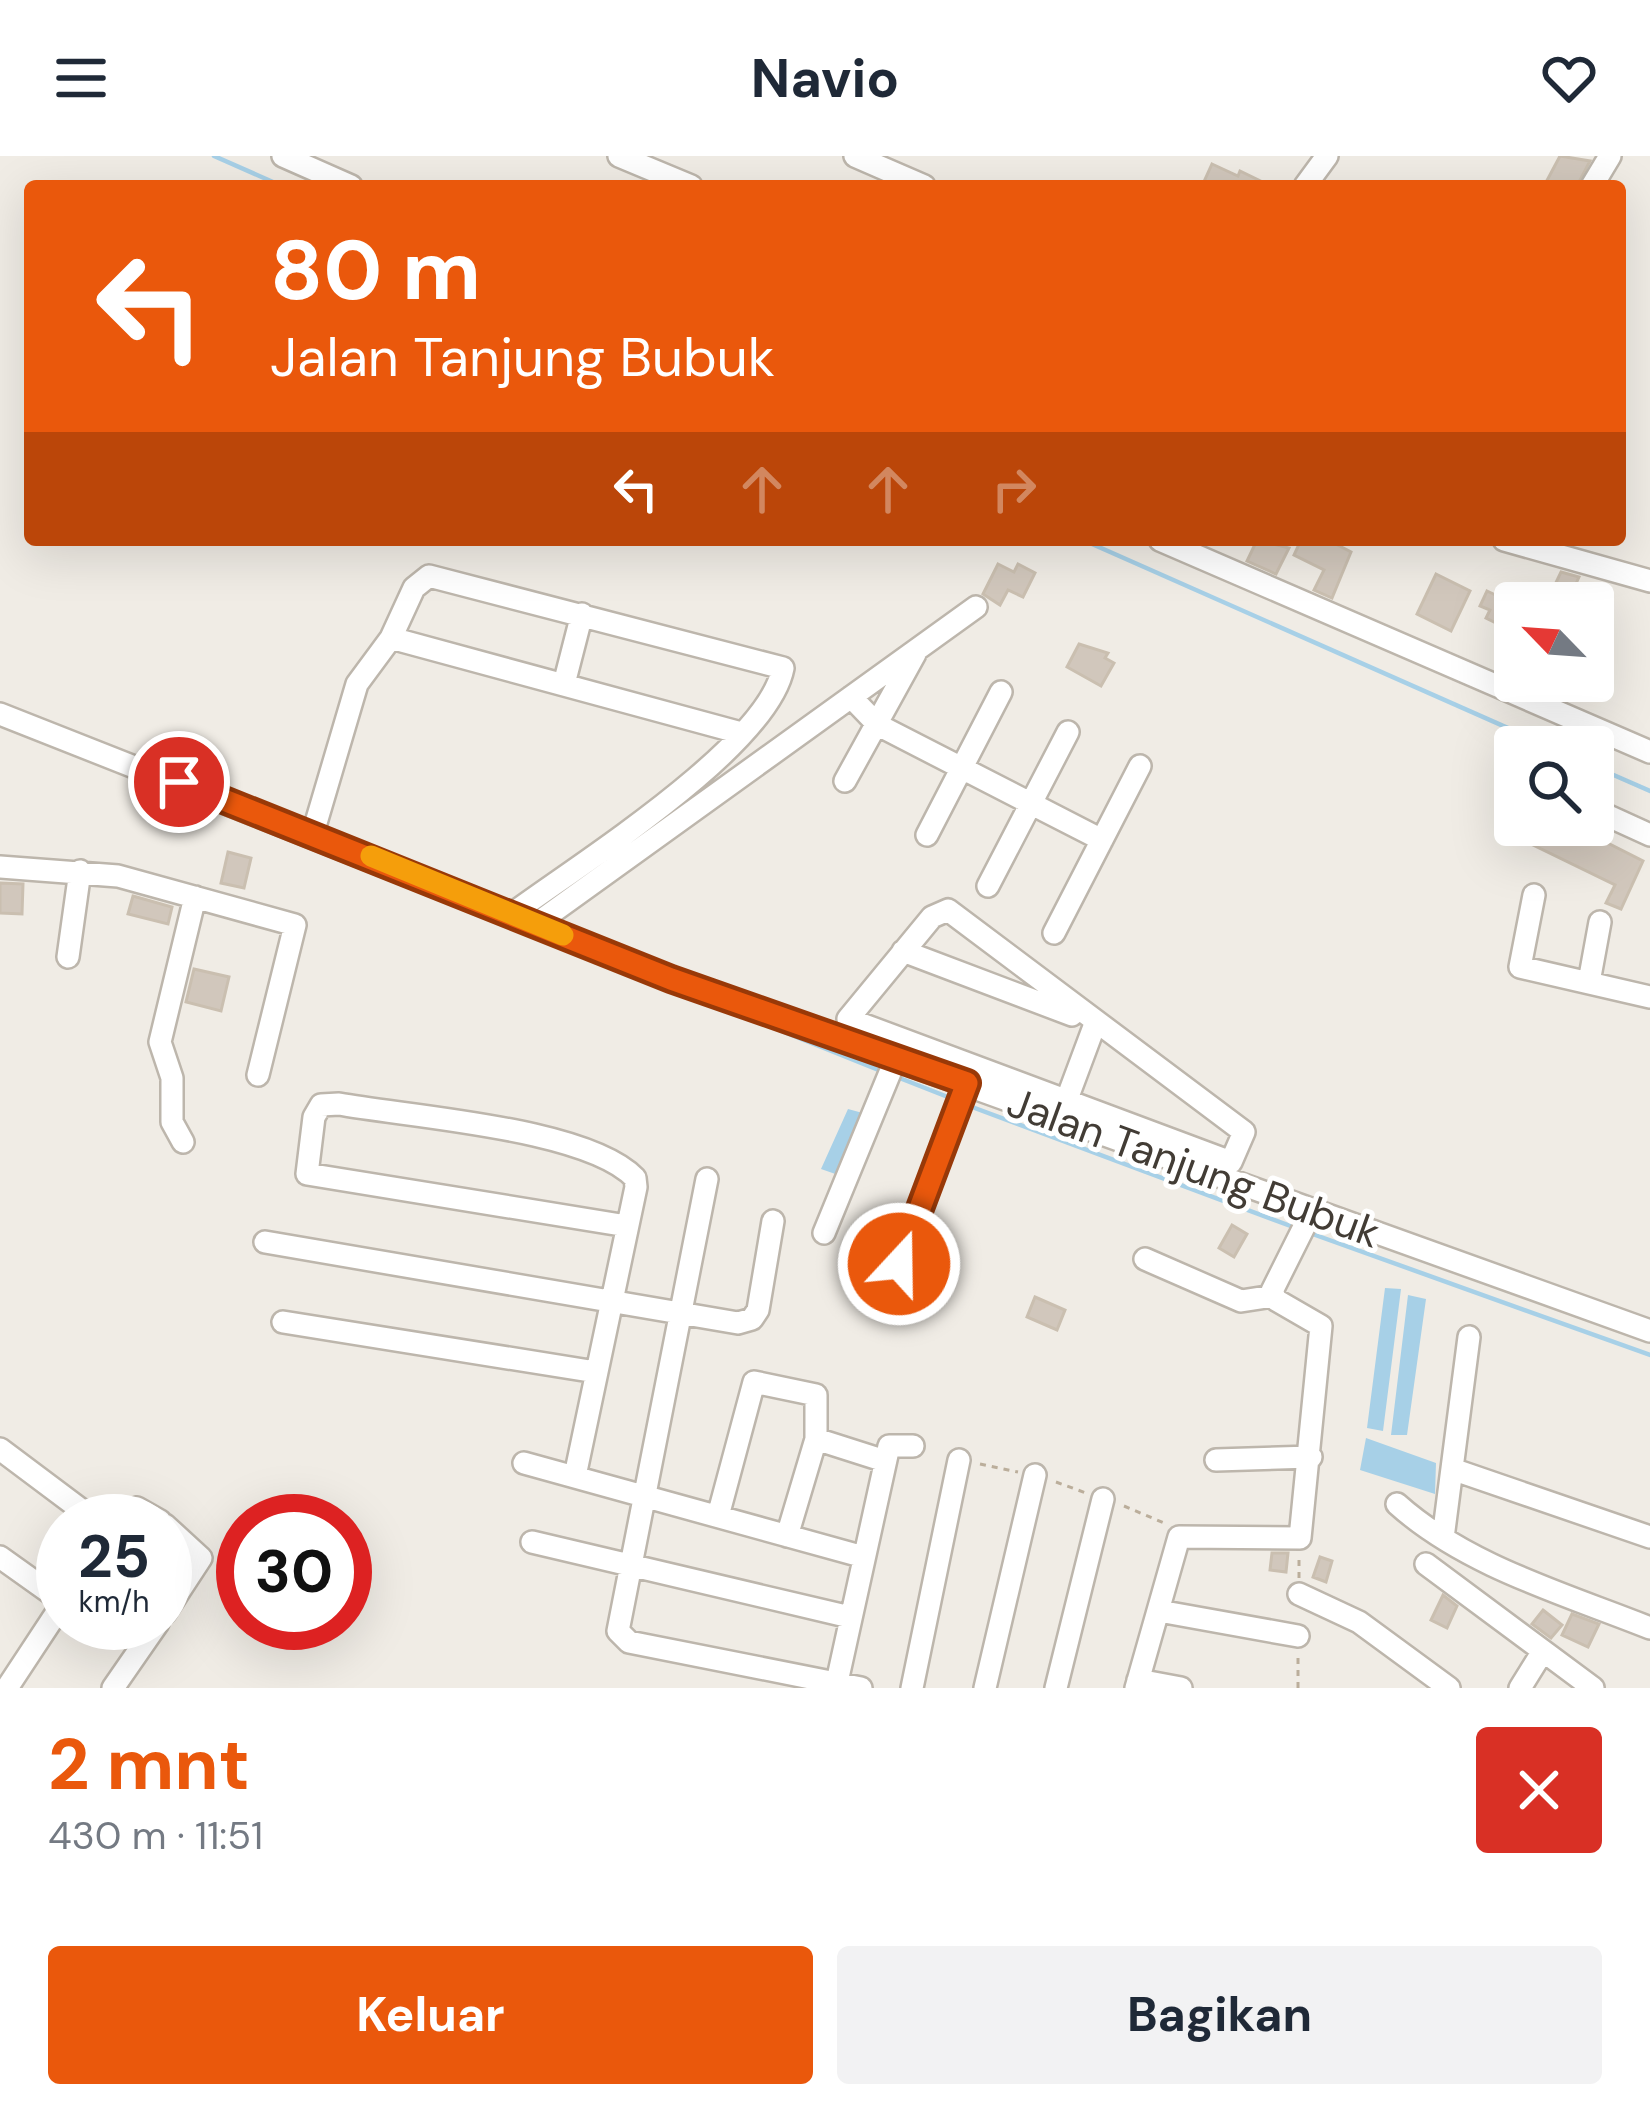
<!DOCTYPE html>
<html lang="id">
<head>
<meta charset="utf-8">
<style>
	:root { --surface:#fff; --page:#f2f2f3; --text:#1f2937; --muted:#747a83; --accent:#ea580c }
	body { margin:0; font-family:"DM Sans",sans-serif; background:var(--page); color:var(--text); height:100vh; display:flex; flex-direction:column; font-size:45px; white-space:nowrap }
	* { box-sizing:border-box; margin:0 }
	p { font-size:39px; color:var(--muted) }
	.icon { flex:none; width:66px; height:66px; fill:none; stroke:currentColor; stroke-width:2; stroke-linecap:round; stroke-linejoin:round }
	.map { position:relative; height:1532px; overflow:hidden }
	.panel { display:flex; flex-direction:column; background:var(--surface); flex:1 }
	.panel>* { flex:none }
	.top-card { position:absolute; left:24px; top:24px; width:1602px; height:366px; border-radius:12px; box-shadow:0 12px 48px #0002; background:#ea580c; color:#fff; overflow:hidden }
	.needle { width:78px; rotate:295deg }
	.fabs { position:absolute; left:1494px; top:426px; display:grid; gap:24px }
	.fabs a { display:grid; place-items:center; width:120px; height:120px; border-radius:12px; background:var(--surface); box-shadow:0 12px 48px #0002; font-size:60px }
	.speed { position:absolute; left:36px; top:1338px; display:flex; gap:24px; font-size:60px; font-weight:700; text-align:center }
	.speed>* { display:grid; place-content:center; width:156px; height:156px; border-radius:50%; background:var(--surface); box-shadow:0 12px 48px #0002; line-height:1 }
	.speed small { font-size:30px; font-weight:400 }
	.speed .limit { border:18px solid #d22; background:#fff; color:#111 }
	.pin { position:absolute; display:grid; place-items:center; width:102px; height:102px; color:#fff; margin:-51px; border:6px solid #fff; border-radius:50%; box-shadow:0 3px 12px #0007 }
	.me { position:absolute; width:132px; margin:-66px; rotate:21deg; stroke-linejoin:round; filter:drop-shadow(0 0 9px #0008) }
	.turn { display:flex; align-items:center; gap:42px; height:252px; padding:0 48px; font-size:54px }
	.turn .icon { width:156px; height:156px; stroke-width:2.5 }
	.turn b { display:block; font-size:84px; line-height:102px }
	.lanes { display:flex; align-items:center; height:114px; padding:0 48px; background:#0003; justify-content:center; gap:60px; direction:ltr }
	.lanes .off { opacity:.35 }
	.round { display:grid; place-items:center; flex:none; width:126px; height:126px; border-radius:12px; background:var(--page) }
	.summary { display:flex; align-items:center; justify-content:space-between; height:204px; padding:0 48px }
	h1 { font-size:72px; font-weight:700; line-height:90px; color:var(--accent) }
	.action { display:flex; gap:24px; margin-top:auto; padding:24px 48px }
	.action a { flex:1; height:138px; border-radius:12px; background:var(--accent); color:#fff; font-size:48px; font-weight:700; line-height:138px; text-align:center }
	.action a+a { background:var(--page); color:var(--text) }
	header { display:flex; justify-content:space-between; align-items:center; height:156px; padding:0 48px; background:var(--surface); font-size:54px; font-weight:700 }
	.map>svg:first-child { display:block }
	.water { fill:#a7d0e7 }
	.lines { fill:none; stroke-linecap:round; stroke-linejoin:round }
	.stream { stroke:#a7d0e7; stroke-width:4.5 }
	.building { fill:#d1c7bc; stroke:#cabfb0; stroke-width:3 }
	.minor-casing { stroke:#bdb6ac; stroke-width:26 }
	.path { stroke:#bbae9b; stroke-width:3; stroke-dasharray:6 6; stroke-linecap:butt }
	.minor { stroke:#fff; stroke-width:21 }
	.route-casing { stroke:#983908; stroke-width:30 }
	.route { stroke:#ea580c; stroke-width:21 }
	.slow { stroke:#f59e0b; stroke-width:21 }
	.labels { text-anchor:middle; stroke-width:10; stroke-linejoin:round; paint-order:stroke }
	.street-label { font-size:42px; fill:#423c35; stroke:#fff }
</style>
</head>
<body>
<header><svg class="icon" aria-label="menu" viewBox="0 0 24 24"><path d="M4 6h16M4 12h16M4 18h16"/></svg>Navio<svg class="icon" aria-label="heart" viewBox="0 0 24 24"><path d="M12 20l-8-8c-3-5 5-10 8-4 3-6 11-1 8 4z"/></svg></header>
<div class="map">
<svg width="1650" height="1532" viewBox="0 0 1650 1532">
	<rect width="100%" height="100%" fill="#f0ece5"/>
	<path class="water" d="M848,953L870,959L844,1021L821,1013Z
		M1385,1132L1401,1133L1383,1275L1367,1272Z
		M1408,1139L1426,1143L1407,1279H1391Z
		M1366,1282L1436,1307L1435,1338L1360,1314Z"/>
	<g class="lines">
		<path class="stream" d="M214,0L282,30
			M1083,384L1551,591
			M1593,610L1650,635
			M747,861L881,915
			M897,921L953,943
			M964,948L1296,1072
			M1307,1076L1650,1199"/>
	</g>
	<path class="building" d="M1560,0L1590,5L1577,30H1544Z
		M1212,8L1238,20L1240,15L1271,30H1202Z
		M1257,384L1289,392L1276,418L1247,405Z
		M1301,384H1328L1351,396L1332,442L1314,434L1324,414L1294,399Z
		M998,408L1014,416L1018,408L1035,417L1023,441L1008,434L1000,449L983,438Z
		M1561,416L1579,421L1569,443L1578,447H1534L1542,430L1552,435Z
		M1436,418L1470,435L1451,475L1417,458Z
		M1487,435L1515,448L1506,472L1486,462L1490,454L1480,450Z
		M1079,488L1108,497L1105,502L1114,507L1101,530L1067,511Z
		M1533,669H1555L1577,679L1580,673L1643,705L1621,753L1606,747L1615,729L1525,685Z
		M228,696L251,702L244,732L221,727Z
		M0,727L23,728L22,758L0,757Z
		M133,740L172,751L168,768L128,758Z
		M194,813L229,821L221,855L186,846Z
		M1232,1069L1247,1078L1234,1101L1219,1092Z
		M1035,1141L1065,1154L1057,1174L1027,1161Z
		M1272,1397H1288L1286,1416L1270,1414Z
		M1320,1401L1332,1405L1326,1426L1313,1421Z
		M1443,1439L1457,1450L1447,1472L1431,1464Z
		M1543,1454L1562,1469L1551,1482L1532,1468Z
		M1572,1458L1599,1468L1588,1491L1562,1479Z"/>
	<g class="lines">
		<defs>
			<path id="minor" d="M283,0L351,30
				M619,0L691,30
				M855,0L924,30
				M1305,30L1327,0
				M1592,30L1610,0
				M1160,384L1650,596
				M1504,384L1650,425
				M391,482L741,577
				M564,528L582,458
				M851,541L878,569L1102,684
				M0,558L671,823L1650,1175
				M845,625L915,498
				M1593,653L1650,679
				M313,677L357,528L391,482L414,432L429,420L783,512C768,591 578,709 512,758
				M927,679L1001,536
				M0,711L118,720L295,769L258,919
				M988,730L1068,576
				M1534,739L1520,811L1650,841
				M948,754L1244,976L1231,1006L848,863L932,761Z
				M536,768L976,451
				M1054,777L1140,610
				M903,795L1072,859
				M68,801L80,715
				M1589,826L1600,766
				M1067,943L1095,868
				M183,986L172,966V922L160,886L195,741
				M707,1023L618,1475L629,1486L861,1532
				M824,1077L896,902
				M265,1086L738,1167L752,1163L758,1154L773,1065
				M1145,1103L1241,1145L1273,1140
				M899,1108L967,927
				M283,1166L596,1216
				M0,1293L96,1365
				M1216,1304L1311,1301
				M524,1307L864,1401
				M1452,1313L1650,1381
				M575,1320L636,1031L635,1022C587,972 410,961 339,948L321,949L314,961L307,1018L627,1070
				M1397,1348C1466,1410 1565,1438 1650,1472
				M718,1360L754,1226L816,1239V1283L885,1305
				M124,1365L137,1352L160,1365
				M165,1369L201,1402L165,1457
				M787,1380L816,1283
				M1443,1382L1469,1181
				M532,1386L850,1461
				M0,1401L63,1446
				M1426,1408L1593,1532
				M1299,1438L1359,1466L1449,1532
				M1159,1455L1298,1480
				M1138,1524L1181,1532
				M837,1526L889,1290H913
				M7,1532L63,1447
				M113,1532L158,1467
				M912,1532L959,1304
				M985,1532L1035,1319
				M1056,1532L1103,1343
				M1136,1532L1179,1381L1300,1382L1321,1170L1276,1144L1272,1135L1311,1057
				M1520,1532L1543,1495"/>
		</defs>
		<use href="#minor" class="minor-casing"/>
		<path class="path" d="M980,1308L1018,1316
			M1056,1326L1086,1337
			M1124,1350L1164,1367
			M1299,1422V1402
			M1298,1532V1498"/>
		<use href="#minor" class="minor"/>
	</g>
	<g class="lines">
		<defs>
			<path id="route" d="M179,626L671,823L967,927L899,1108"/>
		</defs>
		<use href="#route" class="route-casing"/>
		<use href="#route" class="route"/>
		<path class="slow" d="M371,700L563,779"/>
	</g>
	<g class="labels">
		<g class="street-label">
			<text transform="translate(1194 1011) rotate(20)" y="15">Jalan Tanjung Bubuk</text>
		</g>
	</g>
</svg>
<div class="fabs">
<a><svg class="needle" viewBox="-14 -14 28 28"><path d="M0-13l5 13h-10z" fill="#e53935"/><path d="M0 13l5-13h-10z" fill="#747a83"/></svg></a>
<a><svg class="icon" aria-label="search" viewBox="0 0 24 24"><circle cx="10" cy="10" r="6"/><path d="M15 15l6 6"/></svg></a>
</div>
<div class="speed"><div>25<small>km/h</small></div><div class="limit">30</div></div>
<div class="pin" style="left:179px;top:626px;background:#d93025"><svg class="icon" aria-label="arrive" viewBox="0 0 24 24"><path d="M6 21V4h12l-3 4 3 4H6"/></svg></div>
<svg class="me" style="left:899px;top:1108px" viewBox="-20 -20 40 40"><circle r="17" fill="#ea580c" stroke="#fff" stroke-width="3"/><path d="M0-11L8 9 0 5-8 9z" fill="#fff"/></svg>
<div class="top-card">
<div class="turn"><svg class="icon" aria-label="left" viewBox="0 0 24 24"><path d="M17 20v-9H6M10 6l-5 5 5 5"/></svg><div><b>80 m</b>Jalan Tanjung Bubuk</div></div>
<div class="lanes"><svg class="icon" aria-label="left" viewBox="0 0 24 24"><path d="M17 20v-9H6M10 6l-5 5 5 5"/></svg><svg class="icon off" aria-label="ahead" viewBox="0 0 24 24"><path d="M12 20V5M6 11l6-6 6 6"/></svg><svg class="icon off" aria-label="ahead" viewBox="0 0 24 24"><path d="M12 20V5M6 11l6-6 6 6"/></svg><svg class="icon off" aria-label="right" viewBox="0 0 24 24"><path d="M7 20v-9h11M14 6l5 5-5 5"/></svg></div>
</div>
</div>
<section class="panel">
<div class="summary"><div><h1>2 mnt</h1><p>430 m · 11:51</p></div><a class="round" style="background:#d93025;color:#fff"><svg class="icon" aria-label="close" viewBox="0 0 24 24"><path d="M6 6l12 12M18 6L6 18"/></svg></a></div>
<div class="action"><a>Keluar</a><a>Bagikan</a></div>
</section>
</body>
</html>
